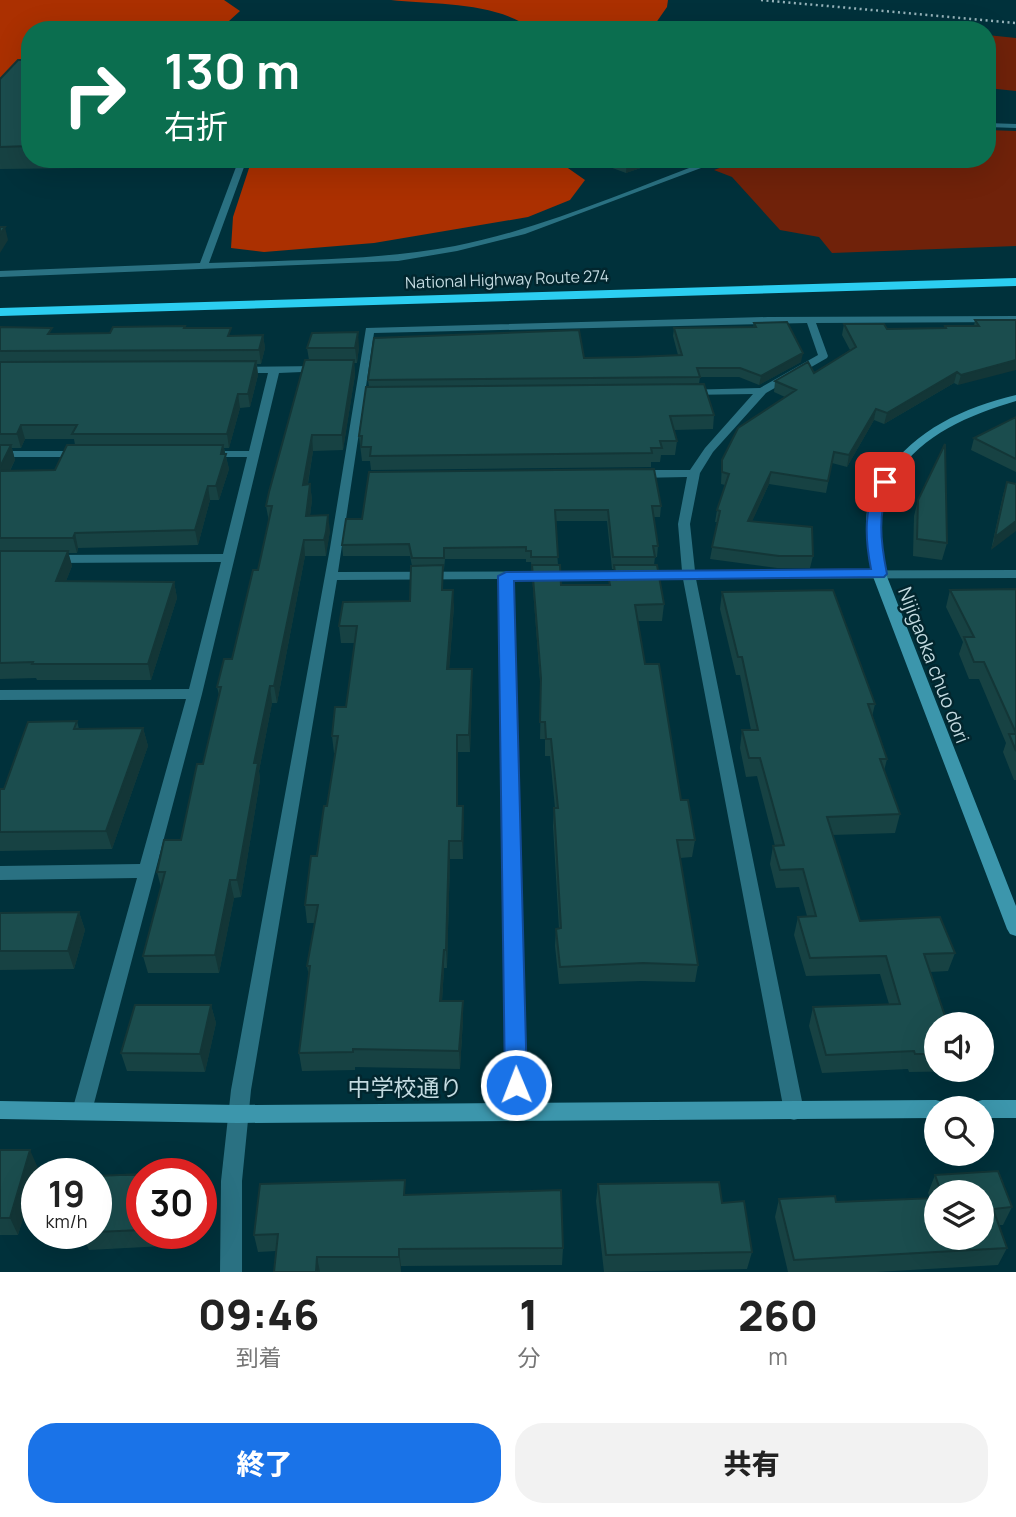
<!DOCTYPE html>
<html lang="ja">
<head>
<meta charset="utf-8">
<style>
	:root { --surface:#fff; --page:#f2f2f2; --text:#222; --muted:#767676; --accent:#1a73e8 }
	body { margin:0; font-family:Manrope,"Noto Sans JP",sans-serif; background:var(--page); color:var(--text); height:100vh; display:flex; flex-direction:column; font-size:26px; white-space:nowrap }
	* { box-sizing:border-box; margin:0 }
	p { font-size:23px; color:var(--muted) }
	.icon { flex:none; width:38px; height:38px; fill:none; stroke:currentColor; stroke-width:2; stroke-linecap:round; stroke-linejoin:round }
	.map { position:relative; height:1272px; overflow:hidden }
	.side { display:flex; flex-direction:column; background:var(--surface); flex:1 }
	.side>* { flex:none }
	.top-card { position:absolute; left:21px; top:21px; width:975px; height:147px; border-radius:28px; box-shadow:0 7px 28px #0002; background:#0b6e4f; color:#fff; overflow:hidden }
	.tools { position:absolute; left:924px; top:1012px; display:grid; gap:14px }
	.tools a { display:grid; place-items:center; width:70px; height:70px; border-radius:50%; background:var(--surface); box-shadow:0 7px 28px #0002; font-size:35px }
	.speed { position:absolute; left:21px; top:1158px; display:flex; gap:14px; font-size:35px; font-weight:700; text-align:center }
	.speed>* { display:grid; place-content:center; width:91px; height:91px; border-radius:50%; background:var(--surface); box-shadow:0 7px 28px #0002; line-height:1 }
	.speed small { font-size:18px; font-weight:400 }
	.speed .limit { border:10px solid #d22; background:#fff; color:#111 }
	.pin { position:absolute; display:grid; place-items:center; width:60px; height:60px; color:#fff; margin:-30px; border-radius:14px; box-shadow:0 4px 10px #0006 }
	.me { position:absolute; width:77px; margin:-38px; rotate:359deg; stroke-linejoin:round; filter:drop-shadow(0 0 5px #0008) }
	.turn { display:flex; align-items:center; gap:24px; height:147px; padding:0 28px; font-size:32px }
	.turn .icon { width:91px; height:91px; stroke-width:2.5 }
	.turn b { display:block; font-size:49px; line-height:60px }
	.eta { display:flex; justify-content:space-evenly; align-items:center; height:119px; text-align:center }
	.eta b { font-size:42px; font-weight:800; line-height:49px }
	.button { display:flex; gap:14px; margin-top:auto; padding:14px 28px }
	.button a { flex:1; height:80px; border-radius:28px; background:var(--accent); color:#fff; font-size:28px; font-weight:800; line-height:80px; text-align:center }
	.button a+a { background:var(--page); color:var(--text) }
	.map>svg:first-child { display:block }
	.green { fill:#70220a }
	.forest { fill:#ab3001 }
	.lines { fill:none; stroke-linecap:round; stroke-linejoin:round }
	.street { fill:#2a7182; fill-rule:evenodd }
	.secondary { fill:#3c96ac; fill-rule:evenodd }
	.highway { fill:#2ccef1; fill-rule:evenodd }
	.rail { stroke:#96b3ba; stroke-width:2.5; stroke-dasharray:2 3.5; stroke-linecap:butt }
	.wall { fill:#174243; fill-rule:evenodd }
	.shaded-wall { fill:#133637 }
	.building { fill:#1b4d4e; stroke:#133637; stroke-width:2 }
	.route { fill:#1a73e8; stroke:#114b97; stroke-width:2 }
	.labels { text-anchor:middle; stroke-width:5; stroke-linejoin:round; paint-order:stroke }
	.far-street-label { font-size:16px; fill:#c3dae0; stroke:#02262e }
	.street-label { font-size:19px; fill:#c3dae0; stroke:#02262e }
	.near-street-label { font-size:23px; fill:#c3dae0; stroke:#02262e }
</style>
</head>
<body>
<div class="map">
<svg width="1016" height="1272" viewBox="0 0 1016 1272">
	<rect width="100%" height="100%" fill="#00313b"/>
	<path class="green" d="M987,35L1016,38V91L987,88Z
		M987,130L1016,131V246L832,253L819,237L780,230L732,177L714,170L745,159H987Z"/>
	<path class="forest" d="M0,0H224L240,11L229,21L212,30H30V68L0,79Z
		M391,0H668L667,7L651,30H533C496,1 435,5 391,0Z
		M252,159H555L585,180L570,200L528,217L374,243L264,252L231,248L233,217Z"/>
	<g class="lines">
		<path class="street" d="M987,123L1016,124V128L987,127Z
			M239,159H247L209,263C291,260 374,261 455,246C542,229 629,190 713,159H725L525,234L457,251L398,261L0,277V271L200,263Z
			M1016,316V322L816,323L828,356L827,358L766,393L713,452L700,473L690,524L695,571L1016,570V578L696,579L804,1111L801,1118L794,1120L787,1118L784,1111L683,579H513L527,1112L524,1119L517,1121L510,1119L507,1112L499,579L337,580L251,1090L242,1181V1272H220L221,1181L231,1090L330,548L366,328L768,317ZM807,323L818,355L760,388L683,390V394L687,395L753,394L705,448L690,470H636L630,474L636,478L687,477L678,524L682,571L338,572L374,333Z
			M321,366L325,367V371L279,373L202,694L92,1111L89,1118L82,1120L75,1118L72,1111L137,878L0,880V866L140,864L186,699L0,700V690L189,689L221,562L51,563L45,559L51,555L223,554L247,457H208L202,454L208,451H249L268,373H239L234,370L239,367Z
			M0,451H79L85,454L79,457H0Z"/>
		<path class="secondary" d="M1016,395V401C969,415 923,434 895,476C890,483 884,491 882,499C875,523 881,550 886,574L1016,906V936L1010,934L1007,929L872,574C868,550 862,522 870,498C873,490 879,482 884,475C916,429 963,408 1016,395Z
			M936,1100L943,1102L946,1108H936V1118L237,1123L0,1119V1101L237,1105Z
			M982,1100H1016V1118H982V1108H972L975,1102Z"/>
		<path class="highway" d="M1016,278V286L0,316V308Z"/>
		<path class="rail" d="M761,0L1016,23"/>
	</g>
	<path class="wall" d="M30,60V159H90L84,168L0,169V79Z
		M588,159H667L626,173Z
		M975,320H1016L958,385L954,383L884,424L874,420L847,467L832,463L826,493L769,484L752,521L813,556L810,568H777L710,559L717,522H715L717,510L725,485L721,484L722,460L785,397L774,392L775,381L814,373L850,350L842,335L844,324L887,329L944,328L945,326H974Z
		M754,323L801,362L759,385L739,377H700L699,384L714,415L713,429L674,430L677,441L675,455H661L660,462H651V467L371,470L370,461H362L359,436L369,387L368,380L584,358L678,355L673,336L674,328H753Z
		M185,326V328L232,336L263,335L265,348L261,364H257L258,375L250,407L240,408L229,448H224L229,469L219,500H210L198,545L78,548L77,553H68L72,566L66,581L174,582L177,598L151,680H37L36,678L0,679V327L53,334L110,333ZM25,439H74L75,445L55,470L10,471L15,460L12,448H21Z
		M359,347L357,363H354L355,375L343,450L313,451L308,484H310L312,500L310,516L330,531L327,548L326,556H305L277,703H272L259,771L260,780L241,897L234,898L219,973H148L143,956L161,887L157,872L181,840L203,764L219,695L217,687L232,659L258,570L269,522L266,506L309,360L307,348Z
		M1016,417V472L971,450L974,438Z
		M1007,482L1016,484L991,550L1003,495Z
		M918,500L947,543L942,560L913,556L914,516Z
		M661,506L660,517H654L658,546L657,557H655L654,565L664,604L662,621H638L645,664L681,800L695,840L692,857L680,858L698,965L695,982L641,981L559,984L555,946L556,929H559L553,826L554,808H555L550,756H545V739H540L541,695L531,562H526V559H445L444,569H443V590L454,606L449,669H472V687L470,752H458V806H463V859H450L447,968H444L442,1001L463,1019L460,1069L355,1067V1070L302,1071L299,1053L309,977L307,966L315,923H307L305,905L327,806L336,753H334L332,736L346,707L355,643H341L339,626L410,601L412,566L410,556H343L342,545L346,519ZM555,521H607L612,569H614L613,580H609V585H561L558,565Z
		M1016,589V780H1014L1003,752L1006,743L979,679H969L959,654L963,642L946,607L950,590Z
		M722,592L875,704L872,717L887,759L884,771L900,814L895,833L832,835L860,921L955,953L948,971L930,972L936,1024V1069H970L969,1071L909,1072L908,1069L822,1073L809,1026L813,1007L889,1004L880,974L806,976L794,935L798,917L807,916L799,887L776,888L770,864L773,846H775L757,776L746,777L740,748L742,730H751L740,675H736L720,609Z
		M77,721L79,729L143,728L148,746L112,849L0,851V789H4Z
		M79,912L85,930L74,969L0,970V913Z
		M211,1005L216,1023L205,1072L127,1071L121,1053Z
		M0,1150L38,1168L18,1235H0Z
		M998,1171L1012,1207L1003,1225H998L1007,1248L998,1265L876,1272H788L775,1217L779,1199L835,1196L836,1202L930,1198L928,1193L935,1175ZM936,1192H982V1237H936Z
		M142,1174V1234H165L164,1246L89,1250L82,1234H96V1176Z
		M598,1184L722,1203L752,1252L747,1269L604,1272L596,1201Z
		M406,1195L563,1248L562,1265L401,1266V1272H274L276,1251L258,1252L254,1235Z"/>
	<path class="shaded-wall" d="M83,159H90L84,168Z
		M627,159H667L626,173Z
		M5,227L8,240L0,253V234Z
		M358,332L359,347L357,363L355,348Z
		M263,335L265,348L261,364L259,350Z
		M803,353L801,362L759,385L761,376Z
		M354,360L355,375L343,450L342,435Z
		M1016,360V370L958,385L961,375Z
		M256,361L258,375L250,407L248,394Z
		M957,372L954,383L884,424L887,413Z
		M238,394L240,408L229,448L227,434Z
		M876,409L874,420L847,467L849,455Z
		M21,425L25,439L21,448L17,434Z
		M312,435L313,451L305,500L303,485Z
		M11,445L15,460L2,486L0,478V467Z
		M223,445L229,469L219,500L216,486L221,454Z
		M771,472L769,484L747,533L748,521Z
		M310,484L312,500L308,531L306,516Z
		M208,486L210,500L198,545L195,530Z
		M328,515L330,531L326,556L324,540Z
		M1016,521V531L991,550L995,537Z
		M75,533L78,548L77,553L73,538Z
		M304,540L305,556L277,703L274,686Z
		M68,551L72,566L60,596L56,581Z
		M174,582L177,598L151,680L148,664Z
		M453,590L454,606L448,686L447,669Z
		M472,669V687L470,752L469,735Z
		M270,686L272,703L259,771L260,780L241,897L237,880L254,763Z
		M143,728L148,746L112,849L106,831Z
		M463,806L464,823L463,859L462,841Z
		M449,841L450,859L447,968L446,950Z
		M230,880L234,898L219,973L215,955Z
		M79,912L85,930L74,969L68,951Z
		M444,950V968L441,1018L440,1001Z
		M463,1001V1019L460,1069L459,1051Z
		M211,1005L216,1023L205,1072L200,1054Z
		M30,1150L38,1168L18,1235L10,1218Z
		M159,1234H165L164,1246Z
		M399,1249L401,1266V1272L399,1257Z
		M317,1257L320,1272H316Z"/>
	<path class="building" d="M18,60H30V146L0,147V79Z
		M0,227H5L0,234Z
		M975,320H1016V360L961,375L957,372L887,413L876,409L849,455L834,452L828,481L771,472L748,521L812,527L813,556H779L712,547L720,511L717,510L729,474L722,472V460L738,428L796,390L775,381L808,362L814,373L856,347L844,324H884L887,329L946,328L945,326H979Z
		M787,322L803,353L761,376L740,368H697L700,377L368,380L374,338L579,330L584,358L635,357L682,355L674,328L756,327L754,323Z
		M185,326L184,328H231L228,336L263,335L259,350L0,351V327L52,328L48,334L110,333L113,327Z
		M358,332L355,348H307L312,333Z
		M305,360H354L342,435H312L303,485L310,484L306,516L328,515L326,532L324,540H304L274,686H270L254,763H258L237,880H230L215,955L143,956L165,872H157L164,840H181L197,764H203L221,687H217L224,659H232L253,570H258L272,506H266L269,492Z
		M256,361L248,394H238L227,434H72L77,425H21L17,434H0V362Z
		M704,384L714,415L670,416L677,441H660L662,448H651L652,453L370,456L371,447H361L362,436H359L366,387Z
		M1016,417V459L974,438Z
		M945,444L947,543L917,539L918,500Z
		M0,445H11L0,467Z
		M67,445H223L221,454H226L216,486H208L195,530L75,533L73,538H0V471L55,470Z
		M654,469L661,506H652L658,546H653L655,557H613L608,510H555L558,557H531V551H526V547L444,548V558H412L409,544L342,545L346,519H362L369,472Z
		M1007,482L1016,484V521L995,537Z
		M0,551H68L56,581L174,582L148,664H32L33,662L0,663Z
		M443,565L442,590H453L447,669H472L469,735H457V806H463L462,841H449L446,950H444L440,1001H463L459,1051L353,1049V1052L299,1053L310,966H307L318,905H305L311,856H317L324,806H327L338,736H332L335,707H346L357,626H339L343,602L410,601L411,566Z
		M532,565H560L561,585H610L609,580H616L614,565H657L664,604L635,605L645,664H659L681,800H688L695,840H677L698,965L643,963L560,967L556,929L561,928L554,808H558L551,739H546L545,722H540L541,678Z
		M1016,589V733L984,662H974L964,637H974L950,590Z
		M833,590L875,704H868L887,759H880L900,814L827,817L860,921L940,917L955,953L924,954L946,1019H965L966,1024H936V1054H915L914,1051L826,1055L813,1007L900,1004L886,956L810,958L798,917L816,916L803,869L780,870L773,846L784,845L760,758H749L742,730H758L742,657H738L722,592Z
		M77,721L74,729L143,728L106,831L0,832V789H4L28,722Z
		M1009,734H1016V751Z
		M79,912L68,951H0V913Z
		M135,1005H211L200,1054L121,1053Z
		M0,1150H30L10,1218H0Z
		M998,1171L1012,1207L993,1209L1007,1248L794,1260L779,1199L835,1196L836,1202L936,1198V1237H982V1192H941L935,1175Z
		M166,1173V1174H142V1230L96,1232V1176Z
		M405,1180L404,1195L561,1190L563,1248L399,1249V1257H317L316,1272H274L278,1234L254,1235L260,1184Z
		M719,1182L722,1203L744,1201L752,1252L606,1255L598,1184Z"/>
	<path class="route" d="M885,478L892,482C876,510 881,544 887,574L884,577L514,581L527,1085L524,1093L516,1096L508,1093L505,1085L498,576L506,572L871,569C865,539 863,506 880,479Z"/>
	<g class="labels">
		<g class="far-street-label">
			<text transform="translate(507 279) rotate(-2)" y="6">National Highway Route 274</text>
		</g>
		<g class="street-label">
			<text transform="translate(934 665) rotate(69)" y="7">Nijigaoka chuo dori</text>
		</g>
		<g class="near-street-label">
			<text x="405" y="1096">中学校通り</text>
		</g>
	</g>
</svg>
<div class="tools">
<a><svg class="icon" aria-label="sound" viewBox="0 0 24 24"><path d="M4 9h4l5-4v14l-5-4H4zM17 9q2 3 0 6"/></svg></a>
<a><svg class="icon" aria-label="search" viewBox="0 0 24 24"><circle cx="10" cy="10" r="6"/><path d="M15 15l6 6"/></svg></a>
<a><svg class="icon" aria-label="layers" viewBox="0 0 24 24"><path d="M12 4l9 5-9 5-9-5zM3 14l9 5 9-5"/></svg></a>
</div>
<div class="speed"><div>19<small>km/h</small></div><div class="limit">30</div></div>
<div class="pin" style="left:885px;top:482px;background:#d93025"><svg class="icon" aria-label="arrive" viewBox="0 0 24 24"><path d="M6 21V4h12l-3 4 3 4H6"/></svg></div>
<svg class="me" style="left:516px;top:1085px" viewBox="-20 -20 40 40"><circle r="17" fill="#1a73e8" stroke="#fff" stroke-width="3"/><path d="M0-11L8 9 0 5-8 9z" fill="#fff"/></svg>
<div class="top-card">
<div class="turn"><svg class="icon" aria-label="right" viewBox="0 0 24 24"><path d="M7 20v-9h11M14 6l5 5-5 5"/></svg><div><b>130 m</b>右折</div></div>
</div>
</div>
<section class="side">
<div class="eta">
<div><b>09:46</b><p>到着</p></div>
<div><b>1</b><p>分</p></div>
<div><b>260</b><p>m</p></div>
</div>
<div class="button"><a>終了</a><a>共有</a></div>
</section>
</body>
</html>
